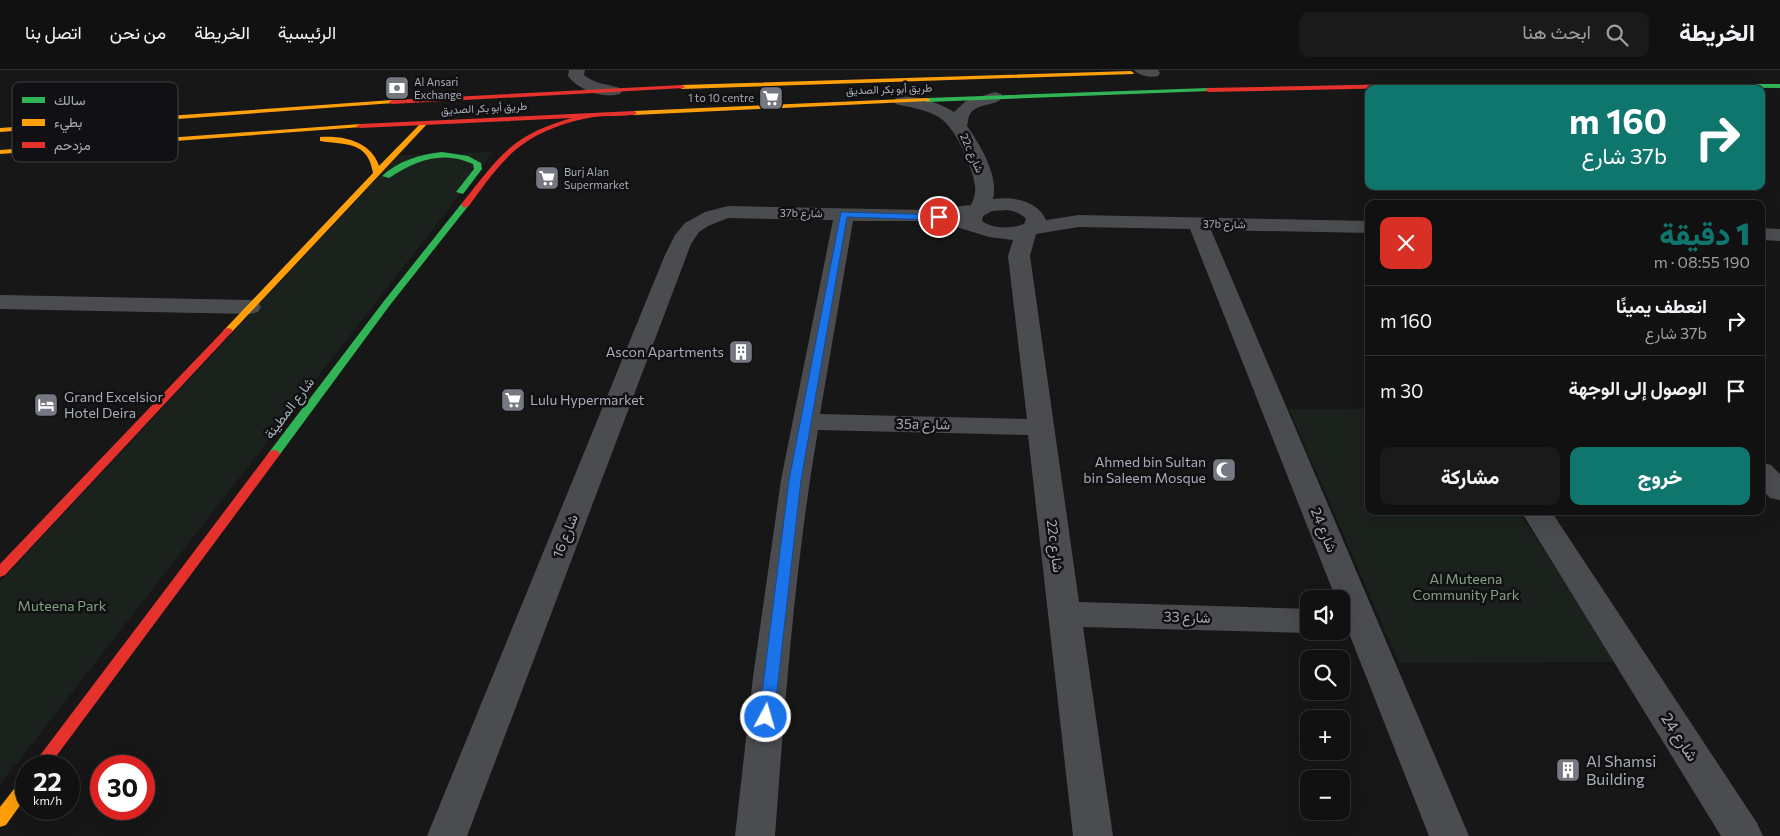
<!DOCTYPE html>
<html lang="ar">
<head>
<meta charset="utf-8">
<style>
	:root { --surface:#111; --page:#1a1a1a; --text:#f1f3f6; --muted:#9c9d9f; --line:#303131; --accent:#0f766e }
	body { margin:0; font-family:Commissioner,Vazirmatn,sans-serif; background:var(--page); color:var(--text); direction:rtl; height:100vh; display:flex; flex-direction:column; font-size:19px; white-space:nowrap }
	* { box-sizing:border-box; margin:0 }
	p { font-size:16px; color:var(--muted) }
	.icon { flex:none; width:28px; height:28px; fill:none; stroke:currentColor; stroke-width:2; stroke-linecap:round; stroke-linejoin:round }
	.map { position:relative; flex:1; overflow:hidden; direction:ltr }
	.drawer { position:absolute; left:1365px; top:130px; width:400px; height:315px; display:flex; flex-direction:column; background:var(--surface); border-radius:10px; box-shadow:0 5px 20px #0002,0 0 0 1px var(--line); direction:rtl }
	.drawer>* { flex:none }
	.top-card { position:absolute; left:1365px; top:15px; width:400px; height:105px; border-radius:10px; box-shadow:0 5px 20px #0002,0 0 0 1px var(--line); direction:rtl; background:#0f766e; color:#fff; overflow:hidden }
	.fabs { position:absolute; left:1300px; top:520px; display:grid; gap:10px }
	.fabs a { display:grid; place-items:center; width:50px; height:50px; border-radius:10px; background:var(--surface); box-shadow:0 5px 20px #0002,0 0 0 1px var(--line); font-size:25px }
	.speed { position:absolute; left:15px; top:685px; display:flex; gap:10px; font-size:25px; font-weight:700; text-align:center }
	.speed>* { display:grid; place-content:center; width:65px; height:65px; border-radius:50%; background:var(--surface); box-shadow:0 5px 20px #0002,0 0 0 1px var(--line); line-height:1 }
	.speed small { font-size:12px; font-weight:400 }
	.speed .limit { border:8px solid #d22; background:#fff; color:#111 }
	.pin { position:absolute; display:grid; place-items:center; width:42px; height:42px; color:#fff; margin:-21px; border:2px solid #fff; border-radius:50%; box-shadow:0 1px 5px #0007 }
	.me { position:absolute; width:55px; margin:-28px; rotate:6deg; stroke-linejoin:round; filter:drop-shadow(0 0 4px #0008) }
	.turn { display:flex; align-items:center; gap:18px; height:105px; padding:0 15px; font-size:22px }
	.turn .icon { width:65px; height:65px; stroke-width:2.5 }
	.turn b { display:block; font-size:35px; line-height:42px }
	.round { display:grid; place-items:center; flex:none; width:52px; height:52px; border-radius:10px; background:var(--page) }
	.overview { display:flex; align-items:center; justify-content:space-between; height:85px; padding:0 15px }
	h1 { font-size:30px; font-weight:800; line-height:38px; color:var(--accent) }
	.button { display:flex; gap:10px; margin-top:auto; padding:10px 15px }
	.button a { flex:1; height:58px; border-radius:10px; background:var(--accent); color:#fff; font-size:20px; font-weight:800; line-height:58px; text-align:center }
	.button a+a { background:var(--page); color:var(--text) }
	ul { padding:0; list-style:none }
	li { display:flex; align-items:center; gap:15px; height:70px; padding:0 15px; border-top:1px solid var(--line) }
	li div { flex:1 }
	li b { display:block; font-size:19px }
	li em { font-style:normal }
	header { display:flex; align-items:center; gap:30px; box-sizing:border-box; height:70px; padding:0 25px; background:var(--surface); border-bottom:1px solid var(--line) }
	header strong { font-size:24px }
	nav { display:flex; gap:28px; margin-inline-start:auto; font-size:18px }
	.search { width:350px; height:45px; background:var(--page); display:flex; align-items:center; gap:12px; box-sizing:border-box; padding:0 18px; border-radius:10px; color:var(--muted); font-size:19px }
	.map>svg:first-child { display:block }
	.green { fill:#1b211c }
	.lines { fill:none; stroke-linecap:round; stroke-linejoin:round }
	.street { fill:#4b4c50; fill-rule:evenodd }
	.fast { fill:#30b455; fill-rule:evenodd }
	.slow { fill:#ff9f0a; fill-rule:evenodd }
	.jam { fill:#e5322d; fill-rule:evenodd }
	.route { fill:#1a73e8; stroke:#114b97 }
	.labels { text-anchor:middle; stroke-width:5; stroke-linejoin:round; paint-order:stroke }
	.far-poi-label { font-size:11px; fill:#a8adb8; stroke:#111113; text-anchor:start }
	.far-street-label { font-size:11px; fill:#a8adb8; stroke:#111113 }
	.poi-label { font-size:14px; fill:#a8adb8; stroke:#111113; text-anchor:end }
	.street-label { font-size:14px; fill:#a8adb8; stroke:#111113 }
	.park-label { font-size:14px; fill:#7fa381; stroke:#111113 }
	.near-street-label { font-size:16px; fill:#a8adb8; stroke:#111113 }
	.near-poi-label { font-size:16px; fill:#a8adb8; stroke:#111113; text-anchor:start }
	.key { fill:#111113; stroke:#3e4045; stroke-width:1 }
	.key-label { font-size:14px; fill:#a8adb8 }
</style>
</head>
<body>
<header>
<strong>الخريطة</strong>
<div class="search"><svg class="icon" aria-label="search" viewBox="0 0 24 24"><circle cx="10" cy="10" r="6"/><path d="M15 15l6 6"/></svg>ابحث هنا</div>
<nav><a>الرئيسية</a><a>الخريطة</a><a>من نحن</a><a>اتصل بنا</a></nav>
</header>
<div class="map">
<svg width="1780" height="766" viewBox="0 0 1780 766">
	<rect width="100%" height="100%" fill="#171717"/>
	<path class="green" d="M493,82L0,715V512L399,85Z
		M1289,339H1369V441H1519L1615,592L1399,593Z"/>
	<g class="lines">
		<path class="street" d="M569,0H585L584,5C595,14 607,14 620,18L622,21L620,24C603,29 578,20 568,6Z
			M1134,0H1158L1160,3L1158,6C1150,8 1139,6 1134,0Z
			M995,22L1001,24L1003,27C996,37 978,32 970,44C968,47 968,52 967,56C980,75 999,105 993,129C1012,126 1038,131 1046,150L1079,145L1369,151V163L1211,160L1469,766H1429L1341,543V529H1336L1190,159L1079,157L1036,164L1030,186L1079,532L1309,539V561H1316L1309,563L1083,557L1113,766H1073L1028,365L818,360C795,494 785,631 775,766H735L753,607L781,410L833,150L728,148L708,156L699,162L691,174L467,766H427L665,185L675,165L685,153L705,142L728,136L926,140L971,135C974,129 976,122 975,116C973,98 956,58 940,48C927,39 911,38 896,34L894,31L896,28C913,23 940,33 954,42L966,31ZM1007,140C1014,141 1021,143 1026,149L1024,154C1011,159 993,159 982,151L983,146L992,141ZM853,151H937L989,167L1013,170L1008,186L1027,349L820,344Z
			M1761,158L1780,159V171L1761,170Z
			M0,225L250,230L258,232L261,237L258,242L250,244L0,239Z
			M1761,392L1771,395L1780,404V430L1770,428L1761,418Z
			M1521,441H1551L1757,753L1763,766H1721Z"/>
		<path class="fast" d="M1601,14H1780V18L1599,17V15Z
			M1208,18L1211,20L1210,21L927,32L924,30L927,28Z
			M442,82L468,86L481,93L482,99L463,124L456,122L474,99L473,94C443,80 416,90 389,108L382,106C398,91 421,84 442,82Z
			M462,133L469,135L390,235L278,387H270L268,384L270,381L384,231Z"/>
		<path class="slow" d="M1131,1L1134,3L1133,4L682,19L679,17L682,15Z
			M927,28L930,30L929,31L634,45L631,43L634,41Z
			M392,30L394,31V33L0,62V58Z
			M422,52L428,53L231,263H225L223,261L225,259L373,103C368,71 346,75 320,71V67C343,65 372,72 379,96Z
			M360,54L364,56L362,57L0,84V80Z
			M26,708V727L6,755L0,757V737L21,710Z"/>
		<path class="jam" d="M1399,14H1601L1604,16L1601,18H1399L1208,22L1205,20L1208,18Z
			M682,15L685,17L684,18L392,34L389,32L392,30Z
			M634,41L637,43L636,44C623,47 608,45 594,47C563,52 528,65 506,89C492,103 480,121 468,137H462V133C499,87 511,65 572,48L360,58L356,56L360,54Z
			M228,258L231,259L233,261L231,263L5,505L0,507V494L225,259Z
			M274,380L278,381L280,384L278,387L49,696H32L270,381Z"/>
	</g>
	<path class="route" d="M841,142L939,145L943,147L939,150L847,147L801,410L774,647L772,651L766,653L761,651L759,647L789,410Z"/>
	<defs>
		<symbol id="bank-square" viewBox="-11 -11 22 22"><rect x="-9" y="-9" width="18" height="18" rx="4" fill="#757880" stroke="#111113"/><path d="M-6-4H6V4H-6ZM0-2.3a2.3 2.3 0 1 0 0 4.6a2.3 2.3 0 1 0 0-4.6Z" fill="#fff"/></symbol>
		<symbol id="supermarket-square" viewBox="-11 -11 22 22"><rect x="-9" y="-9" width="18" height="18" rx="4" fill="#757880" stroke="#111113"/><path d="M-6-5.5h2.5l.6 2H6L4.5 2H-2.5L-4.4-4H-6ZM-1.5 3.2a1.3 1.3 0 1 0 .1 0ZM3 3.2a1.3 1.3 0 1 0 .1 0Z" fill="#fff"/></symbol>
		<symbol id="building-square" viewBox="-11 -11 22 22"><rect x="-9" y="-9" width="18" height="18" rx="4" fill="#757880" stroke="#111113"/><path d="M-4-6H4V6H1V3H-1V6H-4ZM-2.5-4.3h1.7v1.8h-1.7ZM.8-4.3h1.7v1.8H.8ZM-2.5-1h1.7V.8h-1.7ZM.8-1h1.7V.8H.8Z" fill="#fff"/></symbol>
		<symbol id="hotel-square" viewBox="-11 -11 22 22"><rect x="-9" y="-9" width="18" height="18" rx="4" fill="#757880" stroke="#111113"/><path d="M-6-4.5h1.5V1H6V5H4.5V3h-9V5H-6ZM-4 0a1.8 1.8 0 1 1 3.6 0ZM.5 0V-2.5h3Q6-2.5 6 0Z" fill="#fff"/></symbol>
		<symbol id="mosque-square" viewBox="-11 -11 22 22"><rect x="-9" y="-9" width="18" height="18" rx="4" fill="#757880" stroke="#111113"/><path d="M3.5-4.9A6 6 0 1 0 3.5 4.9A5 5 0 1 1 3.5-4.9Z" fill="#fff"/></symbol>
	</defs>
	<g fill-rule="evenodd">
		<use href="#bank-square" x="383" y="4" width="28" height="28"/>
		<use href="#supermarket-square" x="757" y="14" width="28" height="28"/>
		<use href="#supermarket-square" x="533" y="94" width="28" height="28"/>
		<use href="#building-square" x="727" y="268" width="28" height="28"/>
		<use href="#supermarket-square" x="499" y="316" width="28" height="28"/>
		<use href="#hotel-square" x="32" y="321" width="28" height="28"/>
		<use href="#mosque-square" x="1210" y="386" width="28" height="28"/>
		<use href="#building-square" x="1554" y="686" width="28" height="28"/>
	</g>
	<g class="labels">
		<g class="far-poi-label">
			<text x="414" y="16">Al Ansari<tspan x="414" dy="13">Exchange</tspan></text>
			<text x="754" y="32" text-anchor="end">1 to 10 centre</text>
			<text x="564" y="106">Burj Alan<tspan x="564" dy="13">Supermarket</tspan></text>
		</g>
		<g class="far-street-label">
			<text transform="translate(889 19) rotate(-2)" y="4">طريق أبو بكر الصديق</text>
			<text transform="translate(484 38) rotate(-3)" y="4">طريق أبو بكر الصديق</text>
			<text transform="translate(972 83) rotate(66)" y="4">22c شارع</text>
			<text transform="translate(801 143) rotate(1)" y="4">37b شارع</text>
			<text transform="translate(1224 154) rotate(1)" y="4">37b شارع</text>
		</g>
		<g class="poi-label">
			<text x="724" y="287">Ascon Apartments</text>
			<text x="64" y="332" text-anchor="start">Grand Excelsior<tspan x="64" dy="16">Hotel Deira</tspan></text>
			<text x="530" y="335" text-anchor="start">Lulu Hypermarket</text>
			<text x="1206" y="397">Ahmed bin Sultan<tspan x="1206" dy="16">bin Saleem Mosque</tspan></text>
		</g>
		<g class="street-label">
			<text transform="translate(289 338) rotate(-53)" y="5">شارع المطينة</text>
			<text transform="translate(923 354) rotate(1)" y="5">35a شارع</text>
			<text transform="translate(1324 460) rotate(68)" y="5">شارع 24</text>
			<text transform="translate(565 466) rotate(-68)" y="5">شارع 16</text>
			<text transform="translate(1055 476) rotate(83)" y="5">22c شارع</text>
			<text transform="translate(1187 547) rotate(2)" y="5">شارع 33</text>
		</g>
		<g class="park-label">
			<text x="1466" y="514">Al Muteena<tspan x="1466" dy="16">Community Park</tspan></text>
			<text x="62" y="541">Muteena Park</text>
		</g>
		<g class="near-street-label">
			<text transform="translate(1680 667) rotate(57)" y="6">شارع 24</text>
		</g>
		<g class="near-poi-label">
			<text x="1586" y="697">Al Shamsi<tspan x="1586" dy="18">Building</tspan></text>
		</g>
	</g>
	<rect x="12" y="12" width="166" height="80" rx="8" class="key"/>
	<rect x="22" y="27" width="23" height="6" fill="#30b455"/>
	<rect x="22" y="49" width="23" height="7" fill="#ff9f0a"/>
	<rect x="22" y="72" width="23" height="6" fill="#e5322d"/>
	<g class="key-label">
		<text x="54" y="35">سالك</text>
		<text x="54" y="57">بطيء</text>
		<text x="54" y="80">مزدحم</text>
	</g>
</svg>
<div class="fabs">
<a><svg class="icon" aria-label="sound" viewBox="0 0 24 24"><path d="M4 9h4l5-4v14l-5-4H4zM17 9q2 3 0 6"/></svg></a>
<a><svg class="icon" aria-label="search" viewBox="0 0 24 24"><circle cx="10" cy="10" r="6"/><path d="M15 15l6 6"/></svg></a>
<a>+</a>
<a>−</a>
</div>
<div class="speed"><div>22<small>km/h</small></div><div class="limit">30</div></div>
<div class="pin" style="left:939px;top:147px;background:#d93025"><svg class="icon" aria-label="arrive" viewBox="0 0 24 24"><path d="M6 21V4h12l-3 4 3 4H6"/></svg></div>
<svg class="me" style="left:766px;top:647px" viewBox="-20 -20 40 40"><circle r="17" fill="#1a73e8" stroke="#fff" stroke-width="3"/><path d="M0-11L8 9 0 5-8 9z" fill="#fff"/></svg>
<div class="top-card">
<div class="turn"><svg class="icon" aria-label="right" viewBox="0 0 24 24"><path d="M7 20v-9h11M14 6l5 5-5 5"/></svg><div><b>160 m</b>37b شارع</div></div>
</div>
<section class="drawer">
<div class="overview"><div><h1>1 دقيقة</h1><p>190 m · 08:55</p></div><a class="round" style="background:#d93025;color:#fff"><svg class="icon" aria-label="close" viewBox="0 0 24 24"><path d="M6 6l12 12M18 6L6 18"/></svg></a></div>
<ul>
<li><svg class="icon" aria-label="right" viewBox="0 0 24 24"><path d="M7 20v-9h11M14 6l5 5-5 5"/></svg><div><b>انعطف يمينًا</b><p>37b شارع</p></div><em>160 m</em></li>
<li><svg class="icon" aria-label="arrive" viewBox="0 0 24 24"><path d="M6 21V4h12l-3 4 3 4H6"/></svg><div><b>الوصول إلى الوجهة</b></div><em>30 m</em></li>
</ul>
<div class="button"><a>خروج</a><a>مشاركة</a></div>
</section>
</div>
</body>
</html>
